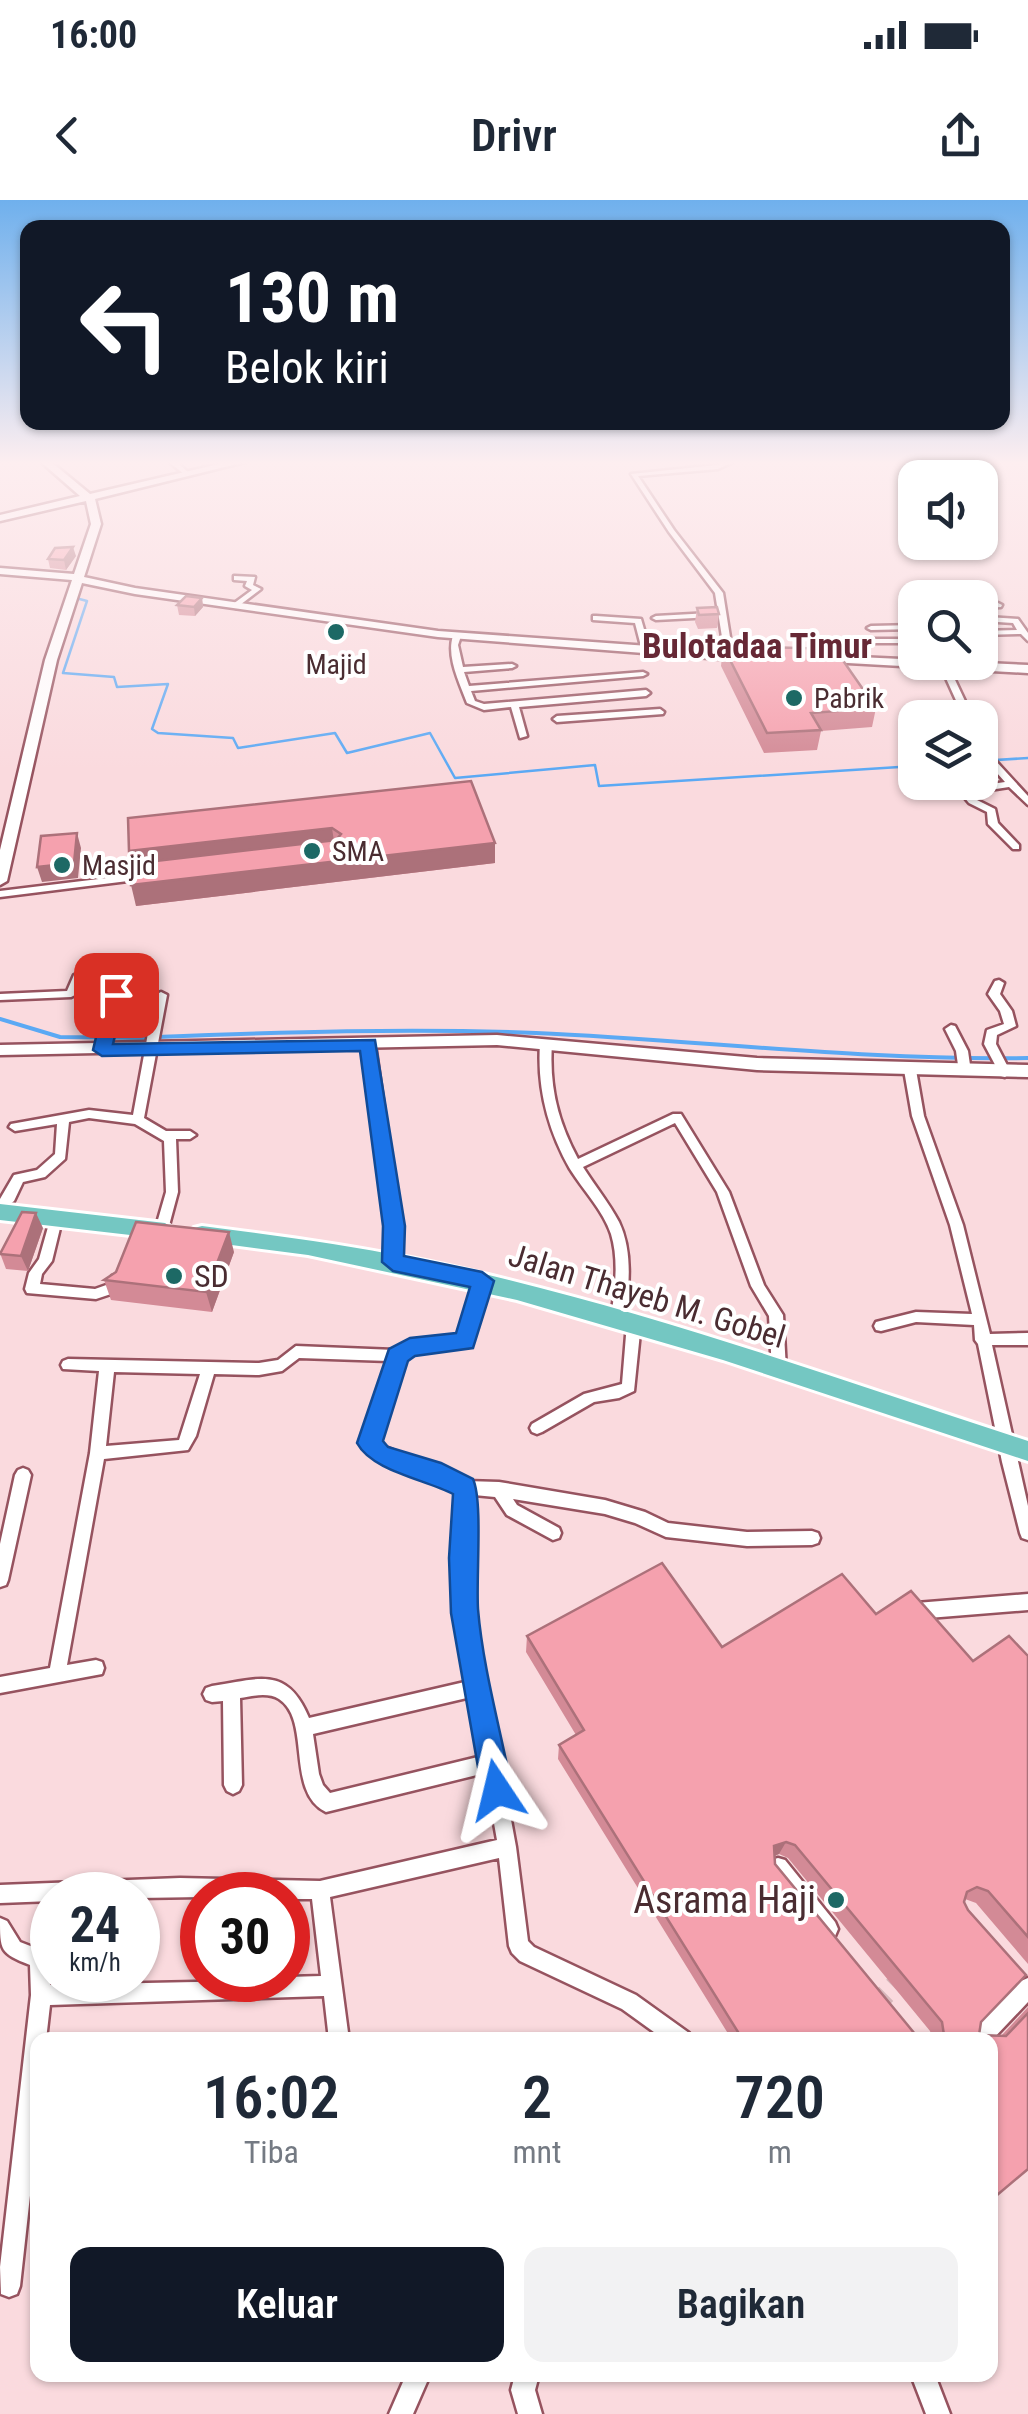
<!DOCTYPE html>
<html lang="id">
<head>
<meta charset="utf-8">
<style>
	:root { --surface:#fff; --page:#f2f2f3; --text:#1f2937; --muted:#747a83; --accent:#111827 }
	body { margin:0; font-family:"Roboto Condensed",sans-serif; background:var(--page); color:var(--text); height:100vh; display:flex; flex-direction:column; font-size:38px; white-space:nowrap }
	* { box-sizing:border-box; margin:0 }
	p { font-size:32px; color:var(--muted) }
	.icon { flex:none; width:55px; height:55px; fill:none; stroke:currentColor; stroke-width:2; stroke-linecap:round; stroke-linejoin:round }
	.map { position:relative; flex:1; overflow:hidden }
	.sheet { position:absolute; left:30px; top:1832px; width:968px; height:350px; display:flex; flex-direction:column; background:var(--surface); border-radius:20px; box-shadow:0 2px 8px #0004 }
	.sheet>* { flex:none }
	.guide { position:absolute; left:20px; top:20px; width:990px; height:210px; border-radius:20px; box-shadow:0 2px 8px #0004; background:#111827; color:#fff; overflow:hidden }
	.controls { position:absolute; left:898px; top:260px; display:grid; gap:20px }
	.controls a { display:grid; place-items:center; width:100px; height:100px; border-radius:20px; background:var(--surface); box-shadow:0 2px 8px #0004; font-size:50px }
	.speed { position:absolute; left:30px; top:1672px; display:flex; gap:20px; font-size:50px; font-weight:700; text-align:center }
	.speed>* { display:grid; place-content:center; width:130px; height:130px; border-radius:50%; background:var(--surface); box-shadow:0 2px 8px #0004; line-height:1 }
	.speed small { font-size:25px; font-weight:400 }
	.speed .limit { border:15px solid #d22; background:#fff; color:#111 }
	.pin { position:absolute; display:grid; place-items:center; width:85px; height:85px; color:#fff; margin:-42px; border-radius:20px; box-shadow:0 5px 15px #0006 }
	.me { position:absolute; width:110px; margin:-55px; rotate:350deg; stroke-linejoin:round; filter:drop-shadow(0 0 8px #0008) }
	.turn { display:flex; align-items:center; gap:35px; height:210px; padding:0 40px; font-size:45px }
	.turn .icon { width:130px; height:130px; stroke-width:2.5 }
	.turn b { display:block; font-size:70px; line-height:85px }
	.eta { display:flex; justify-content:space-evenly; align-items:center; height:170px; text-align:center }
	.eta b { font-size:60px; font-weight:600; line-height:70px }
	.primary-button { display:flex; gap:20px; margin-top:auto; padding:20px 40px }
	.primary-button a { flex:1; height:115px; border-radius:20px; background:var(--accent); color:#fff; font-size:40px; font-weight:600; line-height:115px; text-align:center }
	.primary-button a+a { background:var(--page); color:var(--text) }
	.status { display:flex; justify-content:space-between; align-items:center; height:70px; padding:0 50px; background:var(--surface); direction:ltr }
	.status svg { height:28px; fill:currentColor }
	header { display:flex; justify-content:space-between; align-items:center; height:130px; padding:0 40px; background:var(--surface); font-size:45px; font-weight:600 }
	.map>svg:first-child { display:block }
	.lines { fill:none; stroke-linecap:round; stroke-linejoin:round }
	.stream-far1 { stroke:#5ba9f4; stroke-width:2.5 }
	.stream { stroke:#5ba9f4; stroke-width:4 }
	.street-tunnel { stroke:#d7b7bb; stroke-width:20; stroke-dasharray:20 10; stroke-linecap:butt }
	.street-casing { stroke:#96535f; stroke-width:5 }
	.secondary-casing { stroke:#96535f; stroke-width:5 }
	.primary-casing { stroke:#fff; stroke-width:6 }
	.street { fill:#fff; fill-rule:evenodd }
	.secondary { fill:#fff; fill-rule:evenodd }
	.primary { fill:#74c7c2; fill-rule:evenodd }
	.wall { fill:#d38a96; fill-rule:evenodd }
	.shaded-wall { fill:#ac717a }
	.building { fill:#f5a1ae; stroke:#ac717a; stroke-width:2.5; fill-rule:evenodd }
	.route { fill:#1a73e8; stroke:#114b97; stroke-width:2.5 }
	.poi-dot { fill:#1d6965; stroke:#fff; stroke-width:4 }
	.labels { text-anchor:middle; stroke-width:8; stroke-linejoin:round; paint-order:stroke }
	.far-poi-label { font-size:28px; fill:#4a2c31; stroke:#fff; text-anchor:start }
	.poi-label { font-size:32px; fill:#4a2c31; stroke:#fff; text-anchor:start }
	.street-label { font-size:32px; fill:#4a2c31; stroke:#fff }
	.far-district-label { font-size:35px; font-weight:bold; fill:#662835; stroke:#fff }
	.near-poi-label { font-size:38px; fill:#4a2c31; stroke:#fff; text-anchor:end }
</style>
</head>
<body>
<div class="status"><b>16:00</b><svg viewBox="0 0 49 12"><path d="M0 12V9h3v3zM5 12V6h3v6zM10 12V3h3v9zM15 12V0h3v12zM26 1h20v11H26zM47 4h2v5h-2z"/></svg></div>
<header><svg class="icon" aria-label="back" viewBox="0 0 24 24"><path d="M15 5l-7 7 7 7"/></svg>Drivr<svg class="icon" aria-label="share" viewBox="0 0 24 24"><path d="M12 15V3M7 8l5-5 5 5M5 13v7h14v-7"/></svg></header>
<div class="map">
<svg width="1028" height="2214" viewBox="0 0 1028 2214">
	<rect width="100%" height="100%" fill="#fadade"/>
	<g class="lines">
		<path class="stream-far1" d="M72,397L87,401L63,473L114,477L117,487L168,484L152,529L158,533L233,538L238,548L335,533L347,553L430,533L455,578L595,565L599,586L915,566
			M980,561L1028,558"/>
		<path class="stream" d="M0,819L60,837L148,838
			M157,837C283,832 410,828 536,833C700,840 863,861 1028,858"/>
		<path class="street-tunnel" d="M872,1808L906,1774"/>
		<defs>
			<path id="street" d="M175,261L188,272V274H184L169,262Z
				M726,261H735L718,269L638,276L674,330L723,393L733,456L729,458L725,456L715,393L669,332L631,274L717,265Z
				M234,376L255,377L253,385L261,389L236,408L232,406L233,404L252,390L245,386L247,381L234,380Z
				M982,389H985V393L965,394L961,392Z
				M998,403L1002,405L1001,407L980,408V404Z
				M980,411L988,417L1018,419L1028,433V441L1021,434L980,435L982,431L1017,430L1013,423L983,421L980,417Z
				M710,413H713V417L656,420L652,418L656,416Z
				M596,416L641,419L650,450L646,452L642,450L635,423L593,420V416Z
				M915,425V429L871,430L867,428L871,426Z
				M457,434L461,436L458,445L463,467L512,464L516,466L512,468L464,472L469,486L643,472L647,474L643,476L471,491L475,501L484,504L646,490L650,493L646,496L519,507L527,536L520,538L511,507L484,510L467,503C460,484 446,457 453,436Z
				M866,439H915V443H863L862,441Z
				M941,463L948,465L973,518H964L940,465Z
				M660,509L664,512L663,514L557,522L553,519L557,516Z
				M980,546L983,547L1028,596V605L1009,587L970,593L975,599L995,609L998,623L1019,645V649H1013L988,624L987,612L969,603L959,591L964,588L1005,582L980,554Z
				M148,673L153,676L152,678L0,697V691Z
				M129,767L134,770L130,788L117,804L109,850L103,854L97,850L106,803L120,787L121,779L82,780L77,794L71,797L0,800V794L67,791L74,775L123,773L125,768Z
				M999,780L1004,783L1000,794L1012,811L1016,826L997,835L996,844L1011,873L1005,877L1001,876L984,844L987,830L1004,824L1000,811L988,794L995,781Z
				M161,792L167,795L144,918L166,931H190L196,935L190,939H176L178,992L167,1033L162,1035L155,1030L166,992L164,941L135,924L89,918L69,922L65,959L45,977L23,982L14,1001L0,1012V999L14,975L37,970L55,954L57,924L15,931L9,927L11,924L89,910L133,915L155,795Z
				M951,825L955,826L968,851L971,872L969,875H961L959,872L956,851L945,829Z
				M369,840L375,844L401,1026L400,1062L393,1067L386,1062L387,1026L363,844Z
				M546,840L552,844C549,887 558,922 578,959L673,914H681L729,992L764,1085L783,1115L786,1170L784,1174H774L772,1170L769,1116L751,1086L717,992L675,923L583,967C595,986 609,1003 619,1022C633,1051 629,1087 625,1118L623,1122H613L611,1118C615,1091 619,1060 611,1034C603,1010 583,990 570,969C548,930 537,889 540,844Z
				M910,866L916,870L924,916L963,1025L990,1134L1028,1133V1145H992L1028,1306V1340L1022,1338L1020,1333L1002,1262L978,1144L975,1140L974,1125L916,1122L881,1131L876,1130L874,1126L876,1122L916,1112L972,1114L950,1025L912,916L904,870Z
				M56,1015L62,1020L52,1061L42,1074L40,1084L95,1089L109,1084L112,1076L117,1075L124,1080L120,1091L96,1099L27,1093L25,1089L29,1073L39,1059L50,1020Z
				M482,1076L489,1081L470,1146L413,1152L404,1159L378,1243L381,1245L466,1281L499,1282L605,1300L645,1312L668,1323L747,1332L812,1331L818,1333L820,1338L818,1343L812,1345L747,1346L666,1337L635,1323L605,1314L513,1299L517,1305L559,1328L561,1333L559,1338L553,1340L507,1315L495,1297L474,1295L470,1358L473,1413L516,1647L528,1741L534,1747L636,1795L689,1833L692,1840H665L622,1809L520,1761L512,1753L509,1746L499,1658L330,1697L349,1840H329L324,1796L50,1805L46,1840H38V1923L20,2086L17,2094L9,2097L1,2094L0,2067L31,1795L30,1765C0,1753 0,1751 0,1718L7,1721L20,1742L46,1752L49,1759L50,1785L288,1780V1777L321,1776L312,1699H288V1695H202V1697L138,1698V1695H52V1701L0,1703V1685L180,1678L320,1681L497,1640L485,1573L326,1612C285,1592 312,1520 279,1499C268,1492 252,1496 240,1498L242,1585L239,1591L233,1594L227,1591L224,1585L223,1501L212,1502L206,1500L203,1494L206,1488L212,1486C259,1479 287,1465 309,1518L469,1481L457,1413L454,1358L458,1291L380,1259L370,1254L363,1245L389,1161L299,1158L282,1171L259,1175L214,1174L196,1236L188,1250L104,1259L67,1465L96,1460L102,1462L104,1468L102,1474L0,1493V1477L50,1468L90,1253L99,1171L63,1169L61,1165L63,1161L68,1159L259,1163L278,1160L296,1146L395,1150L410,1141L459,1137L475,1081ZM114,1172L200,1174L179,1240L106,1246ZM471,1497L482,1556L330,1593L323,1585L319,1574L313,1534Z
				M634,1118L639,1119L641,1123L634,1191L619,1198L594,1202L542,1232L537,1234L532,1232L530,1228L532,1224L584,1194L622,1184L627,1123L629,1119Z
				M23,1268L28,1270L31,1275L8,1380L6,1385L0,1387V1344L15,1275L18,1270Z
				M1028,1394V1410L916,1419L910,1416L908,1411L910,1406L916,1403Z
				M778,1658L785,1660L835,1722L838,1729L835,1736L828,1739L821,1736L771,1674L769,1667L771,1660Z
				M1028,1778V1802L990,1842V1840H968L971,1833L1021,1781Z
				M406,2175H430L413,2214H389Z
				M515,2175H539L535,2190L542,2214H518L511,2190Z
				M911,2175H935L950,2214H926Z"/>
			<path id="secondary" d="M40,261H50L90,294L232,261H249L95,299L101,324L84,377L135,388L438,431L747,453L753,457L747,461L438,437L135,394L82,383L57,460L7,681L0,685V650L45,460L72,380L0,374V368L74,374L91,324L86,301L0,321V315L80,296Z
				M816,455L1028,465V473L812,461L810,459Z
				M497,835L757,858L1028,865V877L757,870L497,845L0,855V845Z"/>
			<path id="primary" d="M0,1004L165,1023L176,1031L165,1039L0,1020Z
				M202,1026C272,1035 342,1044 411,1058C621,1100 825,1175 1028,1241V1261L723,1160L517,1100L308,1055L194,1040L191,1034L194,1028Z"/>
		</defs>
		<use href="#street" class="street-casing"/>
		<use href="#secondary" class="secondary-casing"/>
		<use href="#primary" class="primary-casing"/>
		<use href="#street" class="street"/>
		<use href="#secondary" class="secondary"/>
		<use href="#primary" class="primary"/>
	</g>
	<path class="wall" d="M76,356L66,370L50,368L48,359Z
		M202,398L203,407L195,416L179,415L177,405Z
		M697,408L719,414L717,428L698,429L695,422Z
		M723,446L876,508L872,527L821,531L817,550L764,553L721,466Z
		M471,581L495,643V663L136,706L133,664Z
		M43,1028L28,1071L6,1069L0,1053Z
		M234,1052L212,1112L111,1100L104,1080Z
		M876,1414L973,1461L1028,1456V1764L976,1703L965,1699L964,1702L981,1822L979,1835L1001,1836L1028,1807V1969L990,1840H732L558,1559L559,1545L576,1535L526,1452L527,1436L722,1447ZM779,1654L788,1658L930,1831L931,1834H915L775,1664L774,1656Z"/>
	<path class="shaded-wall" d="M73,347L76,356L66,370L64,360Z
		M202,398L203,407L195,416L194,407Z
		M332,628L335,648L135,672L129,651Z
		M77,633L81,648L78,678L42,682L37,667Z
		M495,643V663L136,706L131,685Z
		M36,1013L43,1028L28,1071L21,1056Z
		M229,1032L234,1052L212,1112L206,1092Z
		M786,1642L779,1654L767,1659L774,1646Z"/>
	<path class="building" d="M73,347L64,360L48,359L55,348Z
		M186,396L202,398L194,407L177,405Z
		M717,407L719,414L699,415L697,408Z
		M723,446L835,449L876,508L811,513L821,530L767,533Z
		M471,581L495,643L131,685L130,664L336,640L341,634L332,628L129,651L128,618Z
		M77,633L74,663L37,667L41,636Z
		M22,1012L36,1013L21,1056L0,1054Z
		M136,1022L229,1032L206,1092L104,1080L116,1072Z
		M662,1363L722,1447L842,1374L876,1414L911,1391L973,1461L1009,1436L1028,1456V1737L988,1691L977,1687L967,1692L964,1702L968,1710L1026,1775L981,1822L979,1835L1006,1836L1028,1813V1969L990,2001V1840H743L559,1545L584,1530L527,1436ZM786,1642L795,1645L942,1822L944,1835L915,1834L775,1664L774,1646Z"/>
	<linearGradient id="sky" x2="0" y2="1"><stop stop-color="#6fb0ed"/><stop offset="0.46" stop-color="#fdeef0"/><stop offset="1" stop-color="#fdeef0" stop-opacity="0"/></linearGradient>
	<rect width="1028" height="571" fill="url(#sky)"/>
	<path class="route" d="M116,790L125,795L113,844L375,840L405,1026L404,1056L482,1072L494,1081L473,1148L415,1156L408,1161L383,1241L388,1247L441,1263L473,1279C483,1301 476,1377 478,1409C483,1469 501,1531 512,1590L508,1601L497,1605L486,1601L482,1590L451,1413L449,1358L453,1294C424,1279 372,1271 357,1243L389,1149L410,1138L456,1133L470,1087L393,1071L382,1062L383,1026L360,851L102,856L93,850L106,795Z"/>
	<g class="poi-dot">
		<circle cx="336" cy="432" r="10"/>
		<circle cx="794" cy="498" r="10"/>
		<circle cx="312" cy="651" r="10"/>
		<circle cx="62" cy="665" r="10"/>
		<circle cx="174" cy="1076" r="10"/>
		<circle cx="836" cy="1700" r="10"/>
	</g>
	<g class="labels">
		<g class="far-poi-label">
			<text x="336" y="474" text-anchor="middle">Majid</text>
			<text x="814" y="508">Pabrik</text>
			<text x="332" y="661">SMA</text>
			<text x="82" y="675">Masjid</text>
		</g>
		<g class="poi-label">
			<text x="194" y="1087">SD</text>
		</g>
		<g class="street-label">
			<text transform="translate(647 1096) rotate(17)" y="11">Jalan Thayeb M. Gobel</text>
		</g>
		<g class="far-district-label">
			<text x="757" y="458">Bulotadaa Timur</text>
		</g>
		<g class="near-poi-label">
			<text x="816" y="1713">Asrama Haji</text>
		</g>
	</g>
</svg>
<div class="controls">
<a><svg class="icon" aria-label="sound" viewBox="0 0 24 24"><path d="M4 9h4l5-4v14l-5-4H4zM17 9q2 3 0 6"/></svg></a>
<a><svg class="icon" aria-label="search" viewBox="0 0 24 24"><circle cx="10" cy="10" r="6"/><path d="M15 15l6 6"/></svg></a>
<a><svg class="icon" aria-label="layers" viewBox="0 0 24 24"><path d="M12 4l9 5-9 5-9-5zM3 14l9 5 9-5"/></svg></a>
</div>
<div class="speed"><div>24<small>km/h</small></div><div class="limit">30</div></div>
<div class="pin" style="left:116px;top:795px;background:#d93025"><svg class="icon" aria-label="arrive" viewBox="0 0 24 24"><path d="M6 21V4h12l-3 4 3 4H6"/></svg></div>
<svg class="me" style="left:497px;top:1590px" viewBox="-20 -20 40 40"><path d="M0-17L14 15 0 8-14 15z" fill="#1a73e8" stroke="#fff" stroke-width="4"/></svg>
<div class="guide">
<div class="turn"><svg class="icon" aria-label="left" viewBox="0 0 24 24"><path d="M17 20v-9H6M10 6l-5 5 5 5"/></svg><div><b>130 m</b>Belok kiri</div></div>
</div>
<section class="sheet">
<div class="eta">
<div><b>16:02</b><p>Tiba</p></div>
<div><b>2</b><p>mnt</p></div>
<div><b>720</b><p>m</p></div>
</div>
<div class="primary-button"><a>Keluar</a><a>Bagikan</a></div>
</section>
</div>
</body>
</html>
